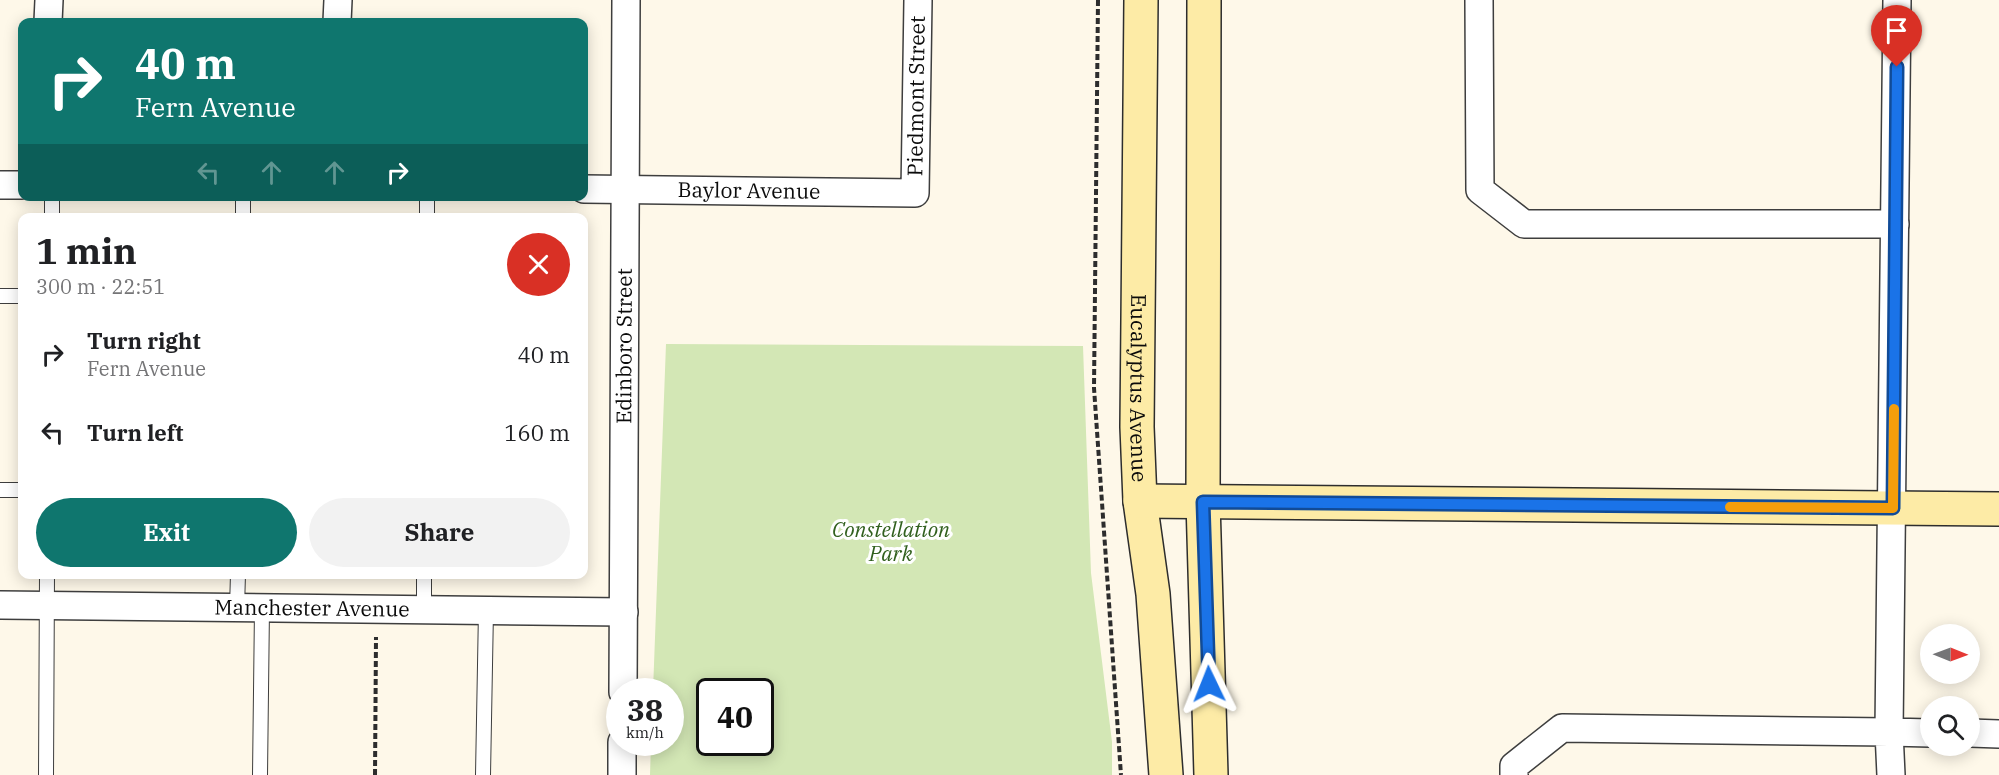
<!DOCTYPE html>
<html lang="en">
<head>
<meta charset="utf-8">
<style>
	:root { --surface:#fff; --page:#f2f2f2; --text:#202124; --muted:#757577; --accent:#0f766e }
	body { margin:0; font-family:"IBM Plex Serif",serif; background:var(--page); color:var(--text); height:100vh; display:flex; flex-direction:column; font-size:22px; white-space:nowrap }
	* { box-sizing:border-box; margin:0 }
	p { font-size:20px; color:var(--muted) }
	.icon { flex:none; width:33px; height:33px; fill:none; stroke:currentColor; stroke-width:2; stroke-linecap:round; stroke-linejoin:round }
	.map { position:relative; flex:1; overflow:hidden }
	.details { position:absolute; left:18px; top:213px; width:570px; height:366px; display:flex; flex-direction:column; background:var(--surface); border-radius:12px; box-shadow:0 3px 15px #0003 }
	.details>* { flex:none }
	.banner { position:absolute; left:18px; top:18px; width:570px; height:183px; border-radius:12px; box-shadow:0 3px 15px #0003; background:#0f766e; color:#fff; overflow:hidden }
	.needle { width:39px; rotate:91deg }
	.fabs { position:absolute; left:1920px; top:624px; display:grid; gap:12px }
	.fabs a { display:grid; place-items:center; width:60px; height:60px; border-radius:50%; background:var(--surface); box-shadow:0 3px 15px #0003; font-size:30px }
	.speed { position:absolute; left:606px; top:678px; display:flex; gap:12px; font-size:30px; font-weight:700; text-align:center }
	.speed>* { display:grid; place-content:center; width:78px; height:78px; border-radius:50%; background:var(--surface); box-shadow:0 3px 15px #0003; line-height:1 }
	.speed small { font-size:15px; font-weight:400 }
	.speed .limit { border:3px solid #111; border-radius:9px; background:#fff; color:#111 }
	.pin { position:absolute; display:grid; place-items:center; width:51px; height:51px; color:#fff; margin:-62px -26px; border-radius:50% 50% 50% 0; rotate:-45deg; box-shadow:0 0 6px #0007 }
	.pin .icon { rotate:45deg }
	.me { position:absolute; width:66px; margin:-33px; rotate:358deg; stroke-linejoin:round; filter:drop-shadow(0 0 4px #0008) }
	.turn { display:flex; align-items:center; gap:21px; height:126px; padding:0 18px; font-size:27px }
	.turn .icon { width:78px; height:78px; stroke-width:2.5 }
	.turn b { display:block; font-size:42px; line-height:51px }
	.lanes { display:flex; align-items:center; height:57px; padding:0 18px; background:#0003; justify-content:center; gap:30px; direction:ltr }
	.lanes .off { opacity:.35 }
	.round { display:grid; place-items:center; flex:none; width:63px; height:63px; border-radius:32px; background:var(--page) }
	.head { display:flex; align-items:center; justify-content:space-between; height:102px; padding:0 18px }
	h1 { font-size:36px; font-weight:800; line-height:45px }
	.cta { display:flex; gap:12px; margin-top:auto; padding:12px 18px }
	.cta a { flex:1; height:69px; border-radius:36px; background:var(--accent); color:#fff; font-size:24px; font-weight:800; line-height:69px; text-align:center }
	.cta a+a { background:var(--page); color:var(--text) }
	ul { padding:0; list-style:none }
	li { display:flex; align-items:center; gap:18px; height:78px; padding:0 18px }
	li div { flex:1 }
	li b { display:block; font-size:22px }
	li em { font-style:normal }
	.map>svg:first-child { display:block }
	.green { fill:#d3e7b5; fill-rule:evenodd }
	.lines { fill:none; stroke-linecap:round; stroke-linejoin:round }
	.lane-casing { stroke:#3e3e3e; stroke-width:16 }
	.street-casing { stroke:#3e3e3e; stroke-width:30 }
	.secondary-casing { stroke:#2d2d2d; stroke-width:36 }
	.path { stroke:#2d2d2d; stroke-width:4; stroke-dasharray:6 3; stroke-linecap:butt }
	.lane { stroke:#fff; stroke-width:14 }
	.street { stroke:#fff; stroke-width:27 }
	.secondary { stroke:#fdeba6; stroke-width:33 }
	.route-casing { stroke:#114b97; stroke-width:15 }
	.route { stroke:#1a73e8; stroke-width:10 }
	.slow { stroke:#f59e0b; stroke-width:10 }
	.labels { text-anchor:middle; stroke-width:6; stroke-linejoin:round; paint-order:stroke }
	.street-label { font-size:21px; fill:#0b0b0b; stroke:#fff }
	.park-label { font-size:21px; font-style:italic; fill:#31601e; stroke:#fff }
</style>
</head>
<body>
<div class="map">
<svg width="1999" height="775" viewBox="0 0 1999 775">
	<rect width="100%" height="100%" fill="#fef8e9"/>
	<path class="green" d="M666,344L1083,346L1091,573L1112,742V775H650L651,743L670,742V692L653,691ZM710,692H760V742H710Z"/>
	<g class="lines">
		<defs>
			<path id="lane" d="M52,218V196
				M243,218V196
				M427,218V196
				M0,296H22
				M0,490H22
				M237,608L238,574
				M424,610V574
				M46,775L47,574
				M260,775L262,608
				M483,775L486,610"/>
			<g id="street">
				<path d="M1479,0L1480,190L1524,224H1895"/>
				<path d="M1897,0L1889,732L1930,733"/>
				<path d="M48,22L49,0"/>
				<path d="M337,22L338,0"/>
				<path d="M0,185H22"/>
				<path id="s1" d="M584,189L915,193L918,0"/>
				<path id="s2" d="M0,605L624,612"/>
				<path id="s3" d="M623,692L626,0"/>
				<path d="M1970,733L1999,734"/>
				<path d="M622,775V742"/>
				<path d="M1514,775V766L1562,728L1889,732L1891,775"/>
			</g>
			<g id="secondary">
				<path id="s4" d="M1141,0L1137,427L1140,501L1153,594L1166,775"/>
				<path d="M1204,0L1203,502L1211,775"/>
				<path d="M1140,501L1999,509"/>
			</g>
		</defs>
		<use href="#lane" class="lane-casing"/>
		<use href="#street" class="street-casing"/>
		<use href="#secondary" class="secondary-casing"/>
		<path class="path" d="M1098,0L1094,388L1121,775
			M375,775L376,637"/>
		<use href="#lane" class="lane"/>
		<use href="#street" class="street"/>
		<use href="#secondary" class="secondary"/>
	</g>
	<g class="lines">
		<defs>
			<path id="route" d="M1209,684L1203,502L1893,508L1897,67"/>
		</defs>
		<use href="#route" class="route-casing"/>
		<use href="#route" class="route"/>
		<path class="slow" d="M1730,507L1893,508L1894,409"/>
	</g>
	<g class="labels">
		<g class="street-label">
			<text dy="7" stroke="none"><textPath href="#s1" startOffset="428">Piedmont Street</textPath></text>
			<text dy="7" stroke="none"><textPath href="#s1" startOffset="165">Baylor Avenue</textPath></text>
			<text dy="7" stroke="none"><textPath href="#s3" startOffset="346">Edinboro Street</textPath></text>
			<text dy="7" stroke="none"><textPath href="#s4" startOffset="388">Eucalyptus Avenue</textPath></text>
			<text dy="7" stroke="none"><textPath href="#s2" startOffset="312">Manchester Avenue</textPath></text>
		</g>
		<g class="park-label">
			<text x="891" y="537">Constellation<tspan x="891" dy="24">Park</tspan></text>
		</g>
	</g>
</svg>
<div class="fabs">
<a><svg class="needle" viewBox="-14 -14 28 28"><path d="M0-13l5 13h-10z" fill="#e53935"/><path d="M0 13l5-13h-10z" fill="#757577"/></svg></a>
<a><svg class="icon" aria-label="search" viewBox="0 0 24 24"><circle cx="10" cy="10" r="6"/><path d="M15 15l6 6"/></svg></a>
</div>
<div class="speed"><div>38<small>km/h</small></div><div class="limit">40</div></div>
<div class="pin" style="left:1897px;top:67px;background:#d93025"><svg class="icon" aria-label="arrive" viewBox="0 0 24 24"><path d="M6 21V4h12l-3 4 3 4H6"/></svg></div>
<svg class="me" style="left:1209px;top:684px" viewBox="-20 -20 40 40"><path d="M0-17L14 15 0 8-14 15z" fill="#1a73e8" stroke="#fff" stroke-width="4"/></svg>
<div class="banner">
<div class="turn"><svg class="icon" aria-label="right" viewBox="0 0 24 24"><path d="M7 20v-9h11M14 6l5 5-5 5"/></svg><div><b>40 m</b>Fern Avenue</div></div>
<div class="lanes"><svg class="icon off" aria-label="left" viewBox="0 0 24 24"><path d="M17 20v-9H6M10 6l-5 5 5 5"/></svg><svg class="icon off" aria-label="ahead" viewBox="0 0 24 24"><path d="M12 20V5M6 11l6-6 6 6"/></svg><svg class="icon off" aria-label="ahead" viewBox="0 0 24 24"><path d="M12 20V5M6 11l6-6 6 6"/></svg><svg class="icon" aria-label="right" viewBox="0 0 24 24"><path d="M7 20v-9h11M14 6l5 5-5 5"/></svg></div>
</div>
<section class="details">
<div class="head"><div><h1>1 min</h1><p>300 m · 22:51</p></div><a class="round" style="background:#d93025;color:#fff"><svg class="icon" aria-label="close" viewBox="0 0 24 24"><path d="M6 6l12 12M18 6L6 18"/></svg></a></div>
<ul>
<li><svg class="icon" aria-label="right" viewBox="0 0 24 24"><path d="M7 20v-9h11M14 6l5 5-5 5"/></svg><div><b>Turn right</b><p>Fern Avenue</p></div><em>40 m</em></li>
<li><svg class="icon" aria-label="left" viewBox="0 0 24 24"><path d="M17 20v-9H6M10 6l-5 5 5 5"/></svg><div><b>Turn left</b></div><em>160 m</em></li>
</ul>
<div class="cta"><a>Exit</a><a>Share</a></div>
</section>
</div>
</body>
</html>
